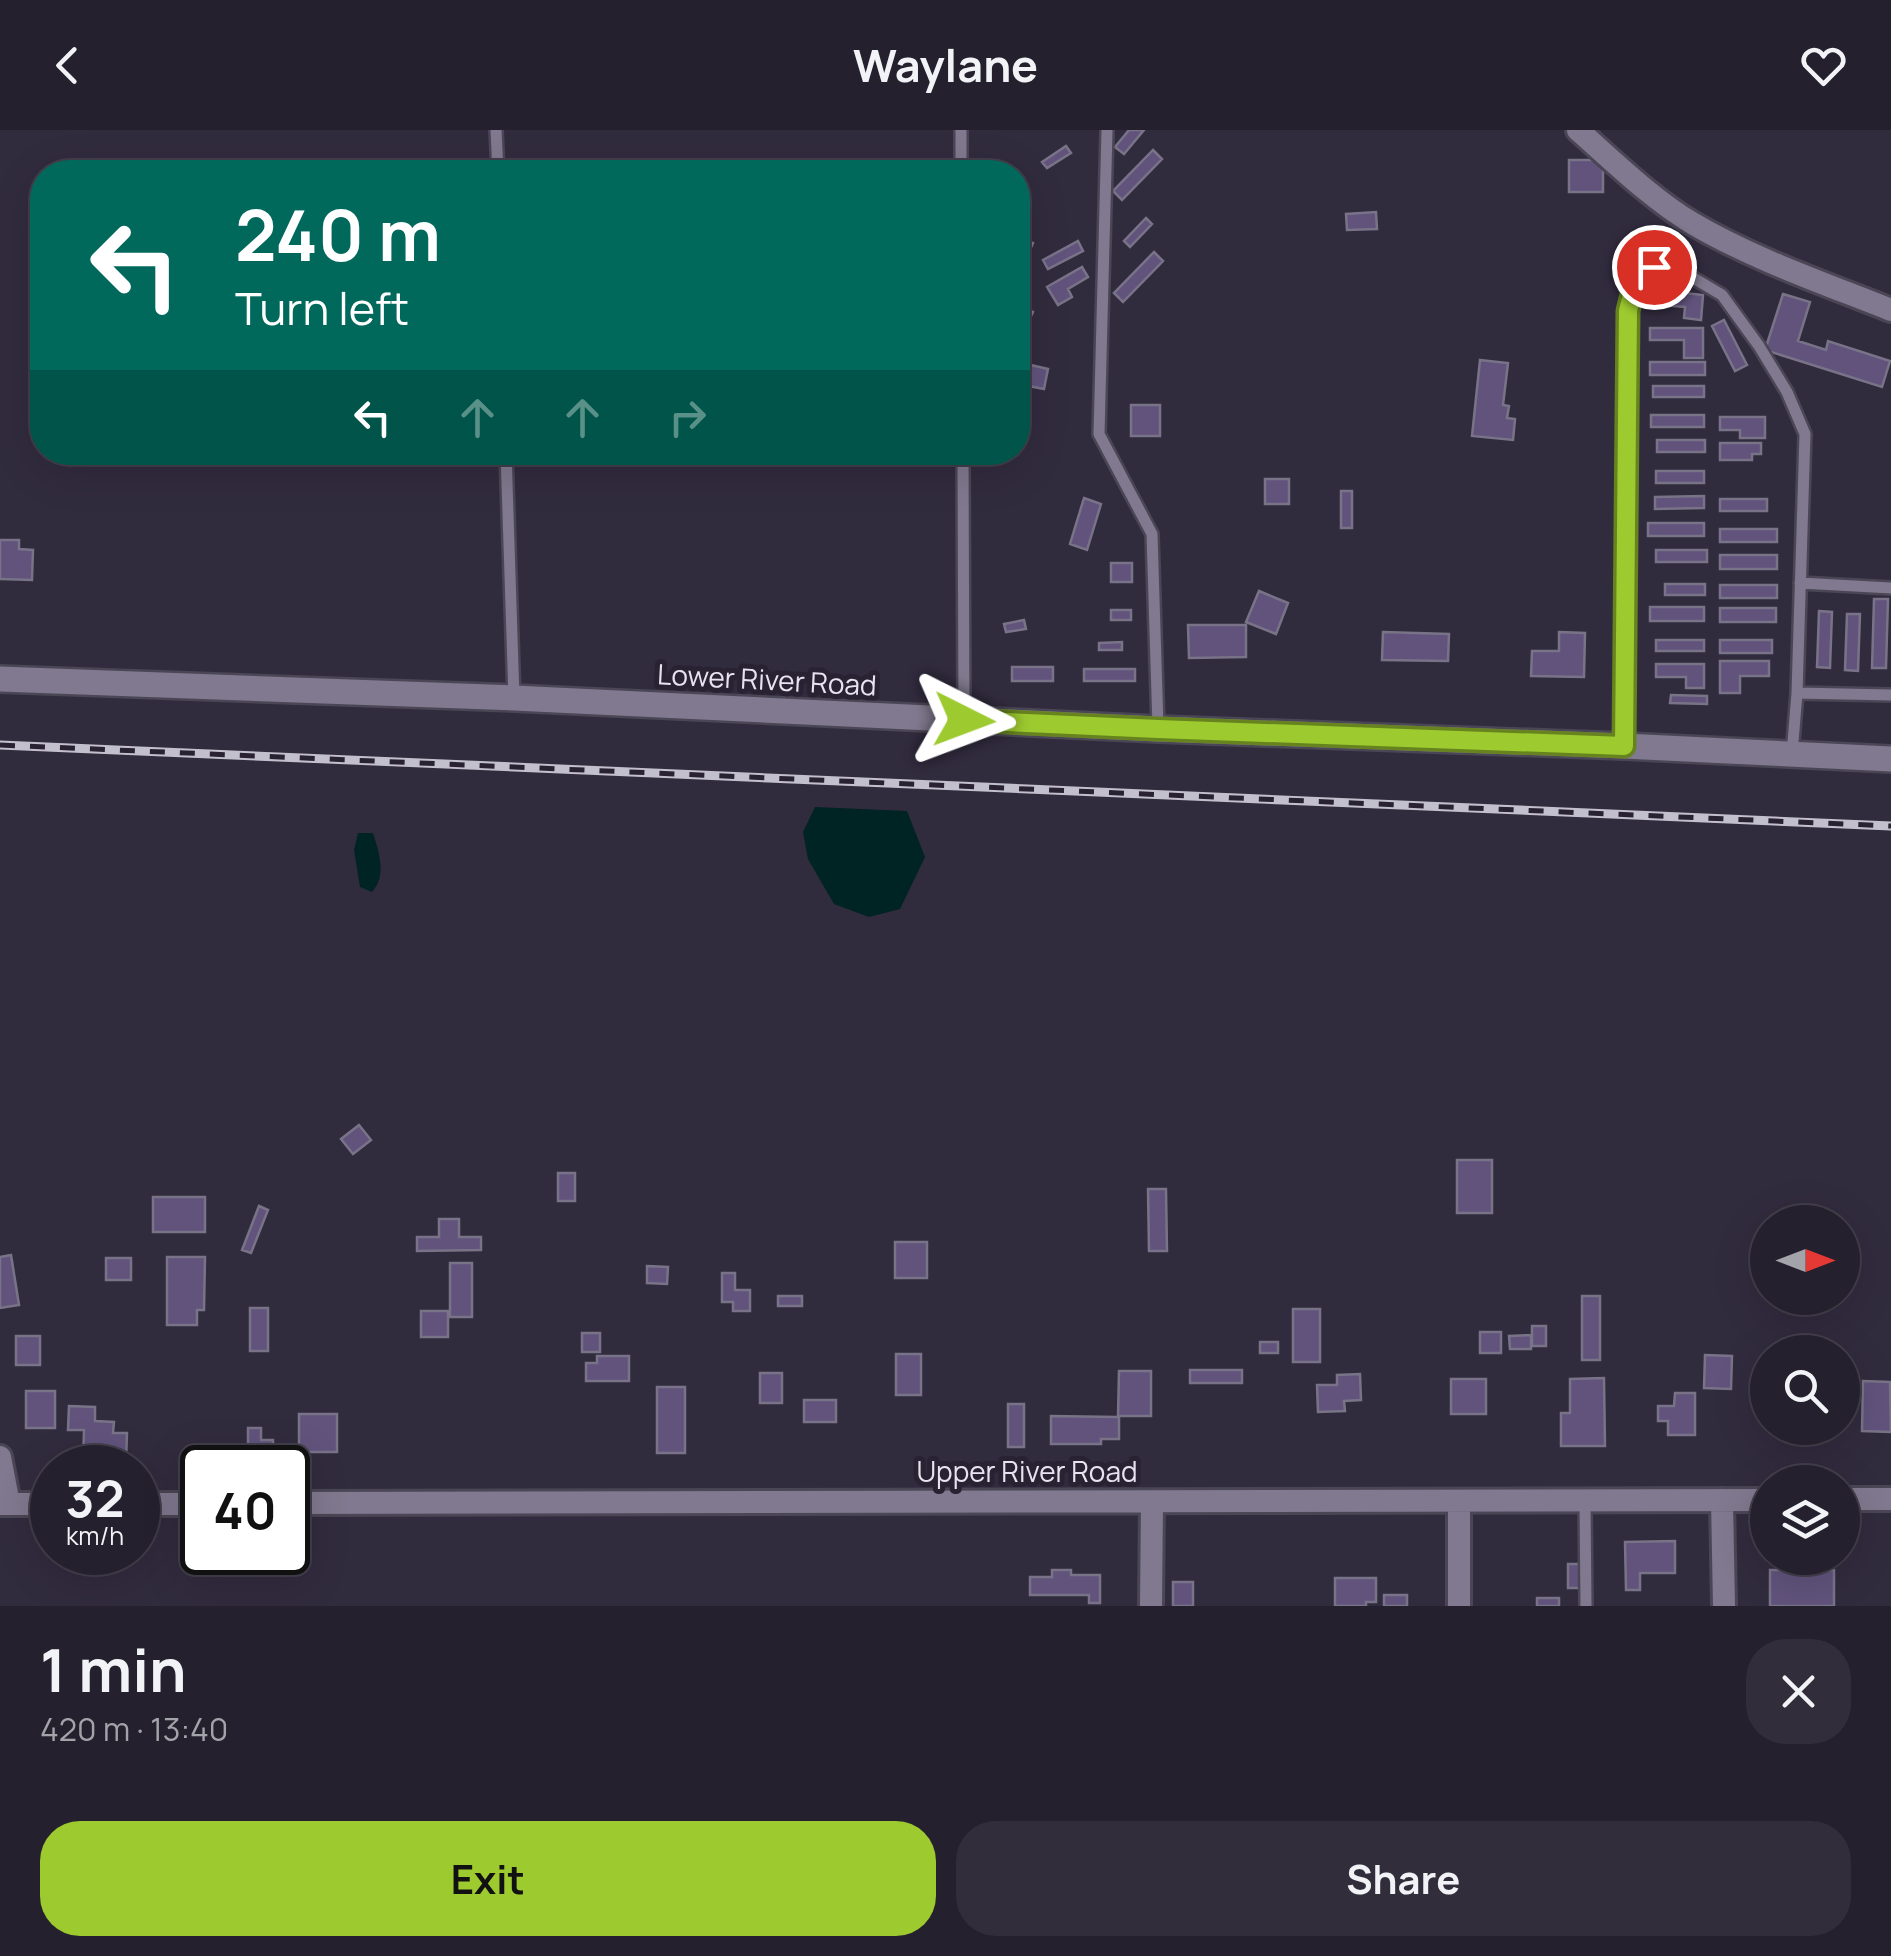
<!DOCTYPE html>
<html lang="en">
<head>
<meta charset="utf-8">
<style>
	:root { --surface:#25202e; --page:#312d3a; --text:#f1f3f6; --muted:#a3a3aa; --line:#423e4a; --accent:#9dca2f }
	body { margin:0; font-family:Manrope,sans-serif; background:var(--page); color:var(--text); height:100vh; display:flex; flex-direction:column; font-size:38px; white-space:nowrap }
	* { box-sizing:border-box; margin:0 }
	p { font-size:32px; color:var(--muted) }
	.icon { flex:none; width:55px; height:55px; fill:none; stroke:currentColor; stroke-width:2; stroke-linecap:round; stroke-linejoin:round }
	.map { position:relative; height:1476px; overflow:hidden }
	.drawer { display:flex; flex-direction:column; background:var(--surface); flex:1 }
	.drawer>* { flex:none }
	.hud { position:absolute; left:30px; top:30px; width:1000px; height:305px; border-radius:40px; box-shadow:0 10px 40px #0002,0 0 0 2px var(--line); background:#00695c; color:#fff; overflow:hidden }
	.needle { width:65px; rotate:90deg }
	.fabs { position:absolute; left:1750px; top:1075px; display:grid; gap:20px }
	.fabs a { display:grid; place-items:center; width:110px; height:110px; border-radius:50%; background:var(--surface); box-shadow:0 10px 40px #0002,0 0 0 2px var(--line); font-size:50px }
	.speed { position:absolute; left:30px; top:1315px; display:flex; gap:20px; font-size:50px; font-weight:700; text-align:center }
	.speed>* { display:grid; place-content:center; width:130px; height:130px; border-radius:50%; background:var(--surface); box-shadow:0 10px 40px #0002,0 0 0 2px var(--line); line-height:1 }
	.speed small { font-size:25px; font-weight:400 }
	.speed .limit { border:5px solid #111; border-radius:15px; background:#fff; color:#111 }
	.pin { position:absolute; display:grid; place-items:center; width:85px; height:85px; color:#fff; margin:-42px; border:5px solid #fff; border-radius:50%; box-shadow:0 2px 10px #0007 }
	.me { position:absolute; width:110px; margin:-55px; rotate:93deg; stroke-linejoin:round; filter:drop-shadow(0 0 8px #0008) }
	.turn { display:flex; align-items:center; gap:35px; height:210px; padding:0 40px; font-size:45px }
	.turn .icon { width:130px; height:130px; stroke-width:2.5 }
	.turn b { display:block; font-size:70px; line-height:85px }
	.lanes { display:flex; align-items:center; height:95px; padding:0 40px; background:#0003; justify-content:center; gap:50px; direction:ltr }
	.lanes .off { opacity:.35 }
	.round { display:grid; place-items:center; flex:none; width:105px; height:105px; border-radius:40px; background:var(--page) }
	.summary { display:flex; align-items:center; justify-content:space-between; height:170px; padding:0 40px }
	h1 { font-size:60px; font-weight:700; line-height:75px }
	.action { display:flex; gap:20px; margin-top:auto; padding:20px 40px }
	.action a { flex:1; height:115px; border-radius:40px; background:var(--accent); color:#111; font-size:40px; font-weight:700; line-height:115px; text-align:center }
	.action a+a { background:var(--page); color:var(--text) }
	header { display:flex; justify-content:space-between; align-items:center; height:130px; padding:0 40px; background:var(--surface); font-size:45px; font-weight:700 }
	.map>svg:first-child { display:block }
	.water { fill:#002324 }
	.building { fill:#61537c; stroke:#797388; stroke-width:2.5 }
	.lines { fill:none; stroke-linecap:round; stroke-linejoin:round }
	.lane-casing { stroke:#4a4655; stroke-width:16 }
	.street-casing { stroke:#4a4655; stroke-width:28 }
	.secondary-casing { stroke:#4a4655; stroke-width:30 }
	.lane { stroke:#80798f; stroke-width:11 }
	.street { stroke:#80798f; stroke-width:22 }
	.secondary { stroke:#80798f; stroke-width:25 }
	.rail-casing { stroke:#c3c0cd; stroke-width:9 }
	.rail { stroke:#282233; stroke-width:5; stroke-dasharray:15; stroke-linecap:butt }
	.route-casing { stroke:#66831f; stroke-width:25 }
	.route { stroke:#9dca2f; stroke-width:18 }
	.labels { text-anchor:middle; stroke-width:10; stroke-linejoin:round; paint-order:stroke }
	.street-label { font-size:28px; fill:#e7e4f0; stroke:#282233 }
</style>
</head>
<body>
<header><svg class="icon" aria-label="back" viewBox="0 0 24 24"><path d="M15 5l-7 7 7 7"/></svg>Waylane<svg class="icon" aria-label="heart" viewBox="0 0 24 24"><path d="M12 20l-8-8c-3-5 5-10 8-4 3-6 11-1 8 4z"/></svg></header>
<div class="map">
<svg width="1891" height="1476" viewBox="0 0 1891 1476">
	<rect width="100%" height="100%" fill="#312b3e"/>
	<path class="water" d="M815,677L907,681L925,727L900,779L869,787L834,774L808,729L803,702Z
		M358,703H373C379,722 387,746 372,762L360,757L354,720Z"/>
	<path class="building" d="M1129,0H1144L1124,24L1115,17Z
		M1066,16L1071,23L1047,38L1042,32Z
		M1153,20L1162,29L1122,70L1113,61Z
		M1569,30H1603V62H1569Z
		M1376,82L1377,99L1347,100L1346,84Z
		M1146,88L1152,94L1130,117L1124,111Z
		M1018,106L1033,113L1028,124L1018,119Z
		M1078,111L1083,121L1048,139L1043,130Z
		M1154,122L1163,131L1123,172L1114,163Z
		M1082,137L1088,147L1068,159L1072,167L1058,175L1047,157Z
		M1652,159L1703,165L1701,190L1684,188L1685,177L1650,174Z
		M1783,164L1810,172L1798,211L1826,220L1828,211L1890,231L1882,257L1765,220Z
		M1018,174L1033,182L1027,194L1018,189Z
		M1724,190L1747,235L1735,241L1712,196Z
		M1650,198H1703V228H1684V210H1650Z
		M1480,230L1508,233L1503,275L1509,276L1507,288L1515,289L1513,310L1472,306Z
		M1018,232L1048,239L1044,259L1018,254Z
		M1650,232H1705V245H1650Z
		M1653,256H1704V267H1653Z
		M1131,275H1160V306H1131Z
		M1651,285H1704V297H1651Z
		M1720,287H1765V308H1740V300H1720Z
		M1657,310H1705V322H1657Z
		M1720,313H1761V324H1752V330H1720Z
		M1656,341H1704V353H1656Z
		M1265,349H1289V374H1265Z
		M1341,361H1352V398H1341Z
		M1704,366V378L1655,379V367Z
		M1084,368L1101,374L1087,420L1070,414Z
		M1720,369H1767V381H1720Z
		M1648,393H1704V406H1648Z
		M1720,399H1777V412H1720Z
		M0,410H19V419L33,420L32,450L0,449Z
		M1656,420H1707V432H1656Z
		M1720,425H1777V439H1720Z
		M1111,433H1132V452H1111Z
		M1665,454H1705V465H1665Z
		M1720,455H1777V468H1720Z
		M1259,461L1288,473L1276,504L1246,492Z
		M1874,469H1888L1886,538H1872Z
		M1650,477H1704V491H1650Z
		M1720,478H1776V492H1720Z
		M1111,480H1131V490H1111Z
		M1819,481L1832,482L1830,538L1817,537Z
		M1847,484H1860L1858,541L1845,540Z
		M1024,490L1026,499L1006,502L1004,494Z
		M1188,495H1246V527L1189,528Z
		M1383,502L1449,504L1448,531L1382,530Z
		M1559,502L1585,503L1584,547L1531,546L1532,521H1559Z
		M1656,510H1704V521H1656Z
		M1720,510H1772V523H1720Z
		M1122,512V520H1099V513Z
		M1720,531H1769V546H1740V563H1720Z
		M1656,534H1704V558H1686V547H1656Z
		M1012,537H1053V551H1012Z
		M1084,539H1135V551H1084Z
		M1671,565L1707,566V574L1670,573Z
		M359,995L371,1010L353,1024L341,1009Z
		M1457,1030H1492V1083H1457Z
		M558,1043H575V1071H558Z
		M1148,1059H1166L1167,1121H1149Z
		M153,1067H205V1102H153Z
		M259,1076L268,1080L251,1123L242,1120Z
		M439,1089H459V1107H481V1120L417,1121V1107H439Z
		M895,1112H927V1148H895Z
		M11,1125L19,1175L0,1178V1127Z
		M167,1127H205L204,1180H197V1195H167Z
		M106,1128H131V1150H106Z
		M450,1133H472V1187H450Z
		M647,1136L668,1137L667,1154L647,1153Z
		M722,1143H735V1160H750V1181H733V1172H722Z
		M778,1166H802V1176H778Z
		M1582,1166H1600V1230H1582Z
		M250,1178H268V1221H250Z
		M1293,1179H1320V1232H1293Z
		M421,1181H448V1207H421Z
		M1532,1196H1546V1216H1532Z
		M1480,1202H1501V1223H1480Z
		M582,1203H600V1222H582Z
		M1531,1205V1219H1510L1509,1206Z
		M16,1206H40V1235H16Z
		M1260,1212H1278V1223H1260Z
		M896,1224H921V1265H896Z
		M1705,1225L1732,1226L1731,1259L1704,1258Z
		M597,1226H629V1251H586V1233H597Z
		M1190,1240H1242V1253H1190Z
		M1119,1241H1151V1286H1119V1309H1101V1314H1051V1286L1118,1287Z
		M760,1243H782V1273H760Z
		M1360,1244L1361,1270L1344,1271L1345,1281L1318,1282L1317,1255H1337V1245Z
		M1604,1248L1605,1316H1561V1283H1570V1249Z
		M1451,1249H1486V1284H1451Z
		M1863,1251L1890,1252L1891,1302L1862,1301Z
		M657,1257H685V1323H657Z
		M26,1261H55V1298H26Z
		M1675,1263H1695V1305H1668V1291H1658V1276H1674Z
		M804,1270H836V1292H804Z
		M1008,1274H1024V1317H1008Z
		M69,1276L95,1277V1291L114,1292L113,1303H127L126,1333L83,1332L84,1300H68Z
		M299,1284H337V1322H299Z
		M248,1298H261V1310H273V1332H248Z
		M1675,1411V1443H1640V1460H1626L1625,1412Z
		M1568,1434H1579L1580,1458H1568Z
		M1052,1440H1071V1445H1100V1473H1089V1465H1030V1447H1052Z
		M1770,1440H1834V1476H1770Z
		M1335,1448H1376V1472H1366V1476H1335Z
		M1173,1452H1193V1476H1173Z
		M1384,1465H1407V1476H1384Z
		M1537,1468H1559V1476H1537Z"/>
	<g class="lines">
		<defs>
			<path id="lane" d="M496,0L498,42
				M961,0V42
				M1107,0L1099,304L1152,404L1158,597
				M506,322L514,568
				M963,322L964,590
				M1800,453L1891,458
				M1797,563L1891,565
				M1624,615L1628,181L1636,148L1654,137L1685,143L1722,165L1759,216L1787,262L1805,304L1797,563L1792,624
				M1585,1371L1586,1476"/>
			<path id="street" d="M1578,0C1613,31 1652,69 1692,93C1753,129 1826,154 1891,180
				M0,1327L9,1374
				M1842,1369H1891
				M1722,1370L1724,1476
				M1459,1371V1476
				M288,1373L1768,1370
				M0,1374H52
				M138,1374H202
				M1151,1476L1152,1372"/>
			<path id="secondary" d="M0,549L514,568L1158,599L1624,616L1891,629"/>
		</defs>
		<use href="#lane" class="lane-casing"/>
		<use href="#street" class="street-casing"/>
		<use href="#secondary" class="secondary-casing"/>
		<use href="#lane" class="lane"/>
		<use href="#street" class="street"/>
		<use href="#secondary" class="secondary"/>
		<defs>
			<path id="rail" d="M0,615L1891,696"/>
		</defs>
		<use href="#rail" class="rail-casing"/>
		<use href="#rail" class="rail"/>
	</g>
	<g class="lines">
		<defs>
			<path id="route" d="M964,590L1158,599L1624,616L1628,181L1636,148L1654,137"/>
		</defs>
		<use href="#route" class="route-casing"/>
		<use href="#route" class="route"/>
	</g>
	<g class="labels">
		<g class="street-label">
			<text transform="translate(767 550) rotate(3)" y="10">Lower River Road</text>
			<text x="1027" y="1352">Upper River Road</text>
		</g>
	</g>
</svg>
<div class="fabs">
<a><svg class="needle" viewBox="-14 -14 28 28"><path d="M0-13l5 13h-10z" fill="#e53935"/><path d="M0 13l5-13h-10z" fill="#a3a3aa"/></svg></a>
<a><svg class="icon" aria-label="search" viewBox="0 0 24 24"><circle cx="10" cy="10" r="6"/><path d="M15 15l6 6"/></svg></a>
<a><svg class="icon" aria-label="layers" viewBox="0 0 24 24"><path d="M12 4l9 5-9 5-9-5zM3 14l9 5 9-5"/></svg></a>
</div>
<div class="speed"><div>32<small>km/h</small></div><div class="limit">40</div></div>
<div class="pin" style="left:1654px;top:137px;background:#d93025"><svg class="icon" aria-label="arrive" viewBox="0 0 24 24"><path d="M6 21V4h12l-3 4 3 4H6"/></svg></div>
<svg class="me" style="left:964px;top:590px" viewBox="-20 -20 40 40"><path d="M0-17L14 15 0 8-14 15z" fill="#9dca2f" stroke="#fff" stroke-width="4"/></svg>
<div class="hud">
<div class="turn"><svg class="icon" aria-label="left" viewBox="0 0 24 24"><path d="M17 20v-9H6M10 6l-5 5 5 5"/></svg><div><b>240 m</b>Turn left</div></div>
<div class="lanes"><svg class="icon" aria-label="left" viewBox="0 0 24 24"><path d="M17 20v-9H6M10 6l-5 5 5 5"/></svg><svg class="icon off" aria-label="ahead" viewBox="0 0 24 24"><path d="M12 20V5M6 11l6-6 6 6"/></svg><svg class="icon off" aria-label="ahead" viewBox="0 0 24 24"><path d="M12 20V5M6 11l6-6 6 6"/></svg><svg class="icon off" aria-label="right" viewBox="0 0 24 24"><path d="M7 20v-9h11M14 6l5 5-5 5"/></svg></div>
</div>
</div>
<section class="drawer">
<div class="summary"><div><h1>1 min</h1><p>420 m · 13:40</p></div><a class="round"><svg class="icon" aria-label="close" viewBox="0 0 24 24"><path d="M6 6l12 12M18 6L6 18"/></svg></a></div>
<div class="action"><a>Exit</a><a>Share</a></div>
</section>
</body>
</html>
